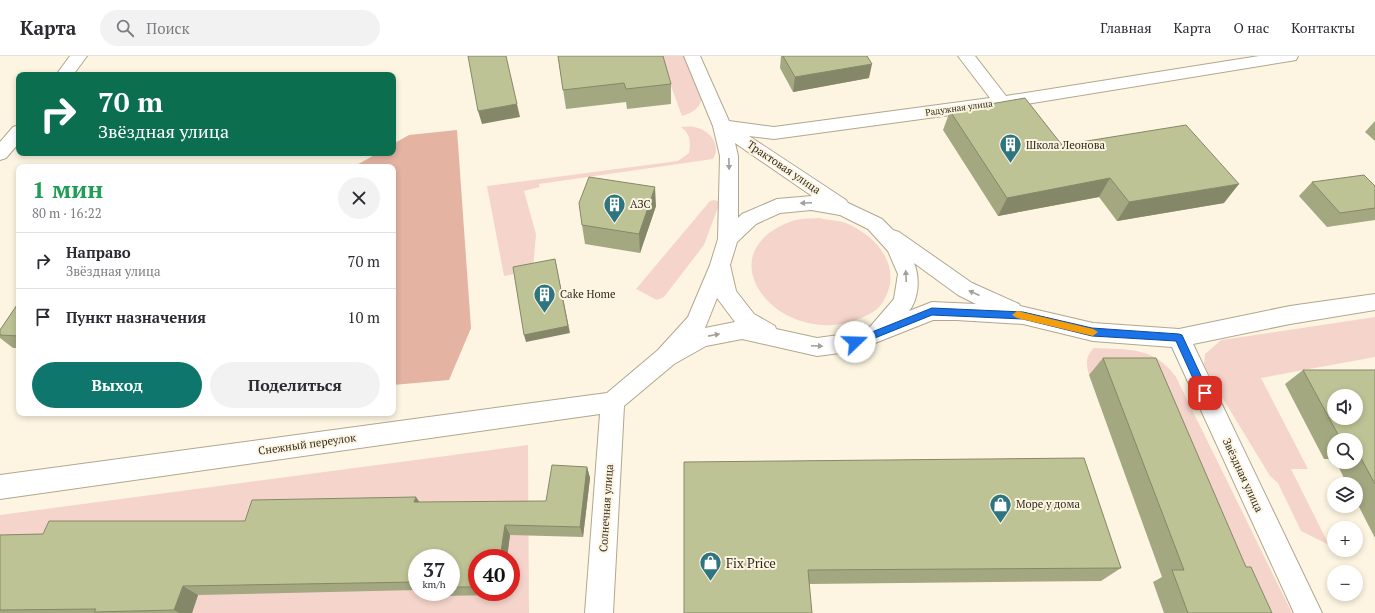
<!DOCTYPE html>
<html lang="ru">
<head>
<meta charset="utf-8">
<style>
	:root { --surface:#fff; --page:#f2f2f3; --text:#2b2b33; --muted:#7c7c81; --line:#e1e1e2; --accent:#0f766e }
	body { margin:0; font-family:"PT Serif",serif; background:var(--page); color:var(--text); height:100vh; display:flex; flex-direction:column; font-size:15px; white-space:nowrap }
	* { box-sizing:border-box; margin:0 }
	p { font-size:13px; color:var(--muted) }
	.icon { flex:none; width:22px; height:22px; fill:none; stroke:currentColor; stroke-width:2; stroke-linecap:round; stroke-linejoin:round }
	.map { position:relative; flex:1; overflow:hidden }
	.panel { position:absolute; left:16px; top:108px; width:380px; height:252px; display:flex; flex-direction:column; background:var(--surface); border-radius:8px; box-shadow:0 2px 6px #0003 }
	.panel>* { flex:none }
	.hud { position:absolute; left:16px; top:16px; width:380px; height:84px; border-radius:8px; box-shadow:0 2px 6px #0003; background:#0b6e4f; color:#fff; overflow:hidden }
	.buttons { position:absolute; left:1327px; top:333px; display:grid; gap:8px }
	.buttons a { display:grid; place-items:center; width:36px; height:36px; border-radius:50%; background:var(--surface); box-shadow:0 2px 6px #0003; font-size:20px }
	.speed { position:absolute; left:408px; top:493px; display:flex; gap:8px; font-size:20px; font-weight:700; text-align:center }
	.speed>* { display:grid; place-content:center; width:52px; height:52px; border-radius:50%; background:var(--surface); box-shadow:0 2px 6px #0003; line-height:1 }
	.speed small { font-size:10px; font-weight:400 }
	.speed .limit { border:6px solid #d22; background:#fff; color:#111 }
	.pin { position:absolute; display:grid; place-items:center; width:34px; height:34px; color:#fff; margin:-17px; border-radius:8px; box-shadow:0 2px 6px #0006 }
	.me { position:absolute; width:44px; margin:-22px; rotate:69deg; stroke-linejoin:round; filter:drop-shadow(0 0 3px #0008) }
	.turn { display:flex; align-items:center; gap:14px; height:84px; padding:0 16px; font-size:18px }
	.turn .icon { width:52px; height:52px; stroke-width:2.5 }
	.turn b { display:block; font-size:28px; line-height:34px }
	.round { display:grid; place-items:center; flex:none; width:42px; height:42px; border-radius:21px; background:var(--page) }
	.overview { display:flex; align-items:center; justify-content:space-between; height:68px; padding:0 16px }
	h1 { font-size:24px; font-weight:800; line-height:30px; color:#1e9e55 }
	.primary-button { display:flex; gap:8px; margin-top:auto; padding:8px 16px }
	.primary-button a { flex:1; height:46px; border-radius:24px; background:var(--accent); color:#fff; font-size:16px; font-weight:800; line-height:46px; text-align:center }
	.primary-button a+a { background:var(--page); color:var(--text) }
	ul { padding:0; list-style:none }
	li { display:flex; align-items:center; gap:12px; height:56px; padding:0 16px; border-top:1px solid var(--line) }
	li div { flex:1 }
	li b { display:block; font-size:15px }
	li em { font-style:normal }
	header { display:flex; align-items:center; gap:24px; box-sizing:border-box; height:56px; padding:0 20px; background:var(--surface); border-bottom:1px solid var(--line) }
	header strong { font-size:19px }
	nav { display:flex; gap:22px; margin-inline-start:auto; font-size:14px }
	.search { width:280px; height:36px; background:var(--page); display:flex; align-items:center; gap:10px; box-sizing:border-box; padding:0 14px; border-radius:22px; color:var(--muted); font-size:15px }
	.map>svg:first-child { display:block }
	.green { fill:#f5d5cb; fill-rule:evenodd }
	.forest { fill:#e4b3a2 }
	.lines { fill:none; stroke-linecap:round; stroke-linejoin:round }
	.minor-casing { stroke:#b1a78f; stroke-width:2 }
	.minor { fill:#fff; fill-rule:evenodd }
	.wall { fill:#a3a880 }
	.shaded-wall { fill:#858868 }
	.building { fill:#bec395; stroke:#858868; fill-rule:evenodd }
	.oneway { fill:#a1a09b }
	.route { fill:#1a73e8; stroke:#114b97 }
	.slow { fill:#f59e0b }
	.labels { text-anchor:middle; stroke-width:4; stroke-linejoin:round; paint-order:stroke }
	.far-street-label { font-size:9px; fill:#2f2b21; stroke:#fdf5e1 }
	.poi-label { font-size:11px; fill:#2f2b21; stroke:#fdf5e1; text-anchor:start }
	.street-label { font-size:11px; fill:#2f2b21; stroke:#fdf5e1 }
	.near-poi-label { font-size:13px; fill:#2f2b21; stroke:#fdf5e1; text-anchor:start }
</style>
</head>
<body>
<header>
<strong>Карта</strong>
<div class="search"><svg class="icon" aria-label="search" viewBox="0 0 24 24"><circle cx="10" cy="10" r="6"/><path d="M15 15l6 6"/></svg>Поиск</div>
<nav><a>Главная</a><a>Карта</a><a>О нас</a><a>Контакты</a></nav>
</header>
<div class="map">
<svg width="1375" height="557" viewBox="0 0 1375 557">
	<rect width="100%" height="100%" fill="#fdf5e1"/>
	<path class="green" d="M660,0H688C696,21 717,51 682,60Z
		M681,71C685,71 690,70 694,71C709,73 722,89 713,103L539,128L540,131L524,135L536,178L533,214L504,220L487,130L678,105L689,97C691,85 690,78 681,71Z
		M714,144L720,146L704,189L664,241L657,244L636,233L710,145Z
		M819,162C827,164 838,164 846,167C871,178 894,199 890,228C888,238 882,251 873,256C790,306 696,200 792,165C800,162 810,163 819,162Z
		M1375,261V301L1261,322L1308,413H1291L1329,489L1301,475L1278,427L1270,420L1211,323L1204,308L1205,298L1221,284Z
		M1094,292C1128,294 1154,290 1176,321L1292,557H1257L1115,319H1089C1086,308 1085,301 1094,292Z
		M528,389L529,557H0V459ZM417,502H451V536H417ZM477,502H511V536H477Z"/>
	<path class="forest" d="M457,74L471,272L449,324L393,329V111H353L378,97H393V88L409,79Z"/>
	<g class="lines">
		<defs>
			<path id="minor" d="M70,0H87L73,19H56Z
				M684,0H700L729,65L774,71L990,42L958,0H975L1006,40L1259,0H1298L1296,4L1290,5L1002,52L774,83L749,80L846,144L848,147L882,163L893,174L899,176L972,227L1019,248L1020,250L1093,267L1179,273L1290,250L1375,238V254L1290,268L1193,288L1322,557H1294L1172,291L1093,285L1023,268L956,264H933L855,295L817,300L742,283L706,290L674,308L624,350L613,557H585L600,358L0,443V419L607,337L658,294L688,261L710,209L718,183L720,100L713,70ZM735,87L812,140L777,143L742,158L738,162V100ZM811,154L840,159L868,173L888,195L898,218L894,243L869,272L854,277L817,282L776,273L775,270L754,258L736,235L730,209L737,186L756,168L780,157ZM914,207L958,239L976,248L932,246L909,255C919,243 920,221 914,207ZM717,242L735,266L705,272Z
				M19,69V87L6,102L0,104V86L13,71Z"/>
		</defs>
		<use href="#minor" class="minor-casing"/>
		<use href="#minor" class="minor"/>
	</g>
	<path class="wall" d="M558,0L671,28V48L627,53L626,46L566,53Z
		M781,0H867L869,22L793,36L780,12Z
		M950,55L1062,89L1224,147L1117,165L1099,141L998,160L943,74Z
		M1375,65V85L1365,76Z
		M1312,126L1375,130V164L1327,171L1299,140Z
		M656,150L640,197L585,188L582,169Z
		M19,246V292H13L0,282V274Z
		M1103,302L1246,511L1272,557H1164L1153,526L1162,521L1089,319Z
		M1303,314H1375V482L1356,445V428H1347L1336,406H1356V384H1334V403H1324L1285,328Z
		M684,406L1121,512L1101,525L809,528Z
		M587,411L590,422L583,481L510,479L507,502H477V536H503L502,539L437,540L434,536H451V502H417V534L198,539L192,557H0V479L43,478L546,445Z"/>
	<path class="shaded-wall" d="M872,8L869,22L793,36L795,21Z
		M517,48L520,61L482,68L478,55Z
		M1110,122L1099,141L998,160L1007,142Z
		M1239,128L1224,147L1117,165L1129,146Z
		M655,131L656,150L640,197L639,178Z
		M555,203L570,277L526,286L524,279Z
		M587,411L590,422L583,481L580,471Z
		M416,441L423,451L414,446Z
		M505,469L510,479L507,502H500Z
		M183,530L198,539L192,557H179L174,554Z"/>
	<path class="building" d="M468,0H506L517,48L478,55Z
		M558,0H663L671,28L626,33L624,27L563,34Z
		M783,0H867L872,8L795,21Z
		M1025,42L1062,89L1186,69L1239,128L1129,146L1110,122L1007,142L950,55Z
		M1364,119L1375,130V152L1340,157L1312,126Z
		M589,121L655,131L639,178L582,169L579,147Z
		M555,203L568,270L524,279L513,211Z
		M19,246V280L0,279V274Z
		M1103,302H1156L1246,511H1251L1272,557H1188L1172,514H1184Z
		M1303,314H1375V428L1356,393V384H1341ZM1334,340H1356V362H1334Z
		M1084,402L1121,512L808,514L812,557H684V406Z
		M552,409L587,411L580,471L505,469L500,502H477V531H451V502H417V526L183,530L174,554L94,556L96,553L0,554V479L43,478L49,465H245L252,444L416,441L414,446L546,445Z"/>
	<defs><path id="oneway-solid" d="M-6-.8H1V-3.2L6.5 0L1 3.2V.8H-6Z"/></defs>
	<g class="oneway">
		<use href="#oneway-solid" transform="translate(729 108) rotate(89)"/>
		<use href="#oneway-solid" transform="translate(806 147) rotate(177)"/>
		<use href="#oneway-solid" transform="translate(906 220) rotate(-93)"/>
		<use href="#oneway-solid" transform="translate(974 237) rotate(-156)"/>
		<use href="#oneway-solid" transform="translate(714 279) rotate(-11)"/>
		<use href="#oneway-solid" transform="translate(817 290) rotate(3)"/>
	</g>
	<path class="route" d="M932,252L1023,256L1092,272L1179,278L1182,279L1209,337L1205,341L1201,340L1176,285L1092,280L1023,263L932,259L855,290L851,286L852,284Z"/>
	<path class="slow" d="M1017,255L1093,273L1098,276L1093,280L1017,262L1012,259Z"/>
	<defs>
		<symbol id="building-pin" viewBox="-11 -11 22 30"><path d="M0 17L-7.5 6A9.5 9.5 0 1 1 7.5 6Z" fill="#2e7581" stroke="#fdf5e1"/><path d="M-4-6H4V6H1V3H-1V6H-4ZM-2.5-4.3h1.7v1.8h-1.7ZM.8-4.3h1.7v1.8H.8ZM-2.5-1h1.7V.8h-1.7ZM.8-1h1.7V.8H.8Z" fill="#fff"/></symbol>
		<symbol id="shop-pin" viewBox="-11 -11 22 30"><path d="M0 17L-7.5 6A9.5 9.5 0 1 1 7.5 6Z" fill="#2e7581" stroke="#fdf5e1"/><path d="M-5-2.5h2.3a2.7 3.5 0 0 1 5.4 0H5L5.5 6h-11ZM-1.5-2.5h3a1.5 2.3 0 0 0-3 0Z" fill="#fff"/></symbol>
	</defs>
	<g fill-rule="evenodd">
		<use href="#building-pin" x="998" y="76" width="25" height="34"/>
		<use href="#building-pin" x="602" y="136" width="25" height="34"/>
		<use href="#building-pin" x="532" y="226" width="25" height="34"/>
		<use href="#shop-pin" x="988" y="436" width="25" height="34"/>
		<use href="#shop-pin" x="698" y="494" width="25" height="34"/>
	</g>
	<g class="labels">
		<g class="far-street-label">
			<text transform="translate(959 52) rotate(-8)" y="3">Радужная улица</text>
		</g>
		<g class="poi-label">
			<text x="1026" y="93">Школа Леонова</text>
			<text x="630" y="152">АЗС</text>
			<text x="560" y="242">Cake Home</text>
			<text x="1016" y="452">Море у дома</text>
		</g>
		<g class="street-label">
			<text transform="translate(784 111) rotate(34)" y="4">Трактовая улица</text>
			<text transform="translate(307 388) rotate(-8)" y="4">Снежный переулок</text>
			<text transform="translate(1243 419) rotate(65)" y="4">Звёздная улица</text>
			<text transform="translate(606 452) rotate(-86)" y="4">Солнечная улица</text>
		</g>
		<g class="near-poi-label">
			<text x="726" y="512">Fix Price</text>
		</g>
	</g>
</svg>
<div class="buttons">
<a><svg class="icon" aria-label="sound" viewBox="0 0 24 24"><path d="M4 9h4l5-4v14l-5-4H4zM17 9q2 3 0 6"/></svg></a>
<a><svg class="icon" aria-label="search" viewBox="0 0 24 24"><circle cx="10" cy="10" r="6"/><path d="M15 15l6 6"/></svg></a>
<a><svg class="icon" aria-label="layers" viewBox="0 0 24 24"><path d="M12 4l9 5-9 5-9-5zM3 14l9 5 9-5"/></svg></a>
<a>+</a>
<a>−</a>
</div>
<div class="speed"><div>37<small>km/h</small></div><div class="limit">40</div></div>
<div class="pin" style="left:1205px;top:337px;background:#d93025"><svg class="icon" aria-label="arrive" viewBox="0 0 24 24"><path d="M6 21V4h12l-3 4 3 4H6"/></svg></div>
<svg class="me" style="left:855px;top:286px" viewBox="-20 -20 40 40"><circle r="19" fill="#fff"/><path d="M0-13L10 11 0 6-10 11z" fill="#1a73e8"/></svg>
<div class="hud">
<div class="turn"><svg class="icon" aria-label="right" viewBox="0 0 24 24"><path d="M7 20v-9h11M14 6l5 5-5 5"/></svg><div><b>70 m</b>Звёздная улица</div></div>
</div>
<section class="panel">
<div class="overview"><div><h1>1 мин</h1><p>80 m · 16:22</p></div><a class="round"><svg class="icon" aria-label="close" viewBox="0 0 24 24"><path d="M6 6l12 12M18 6L6 18"/></svg></a></div>
<ul>
<li><svg class="icon" aria-label="right" viewBox="0 0 24 24"><path d="M7 20v-9h11M14 6l5 5-5 5"/></svg><div><b>Направо</b><p>Звёздная улица</p></div><em>70 m</em></li>
<li><svg class="icon" aria-label="arrive" viewBox="0 0 24 24"><path d="M6 21V4h12l-3 4 3 4H6"/></svg><div><b>Пункт назначения</b></div><em>10 m</em></li>
</ul>
<div class="primary-button"><a>Выход</a><a>Поделиться</a></div>
</section>
</div>
</body>
</html>
